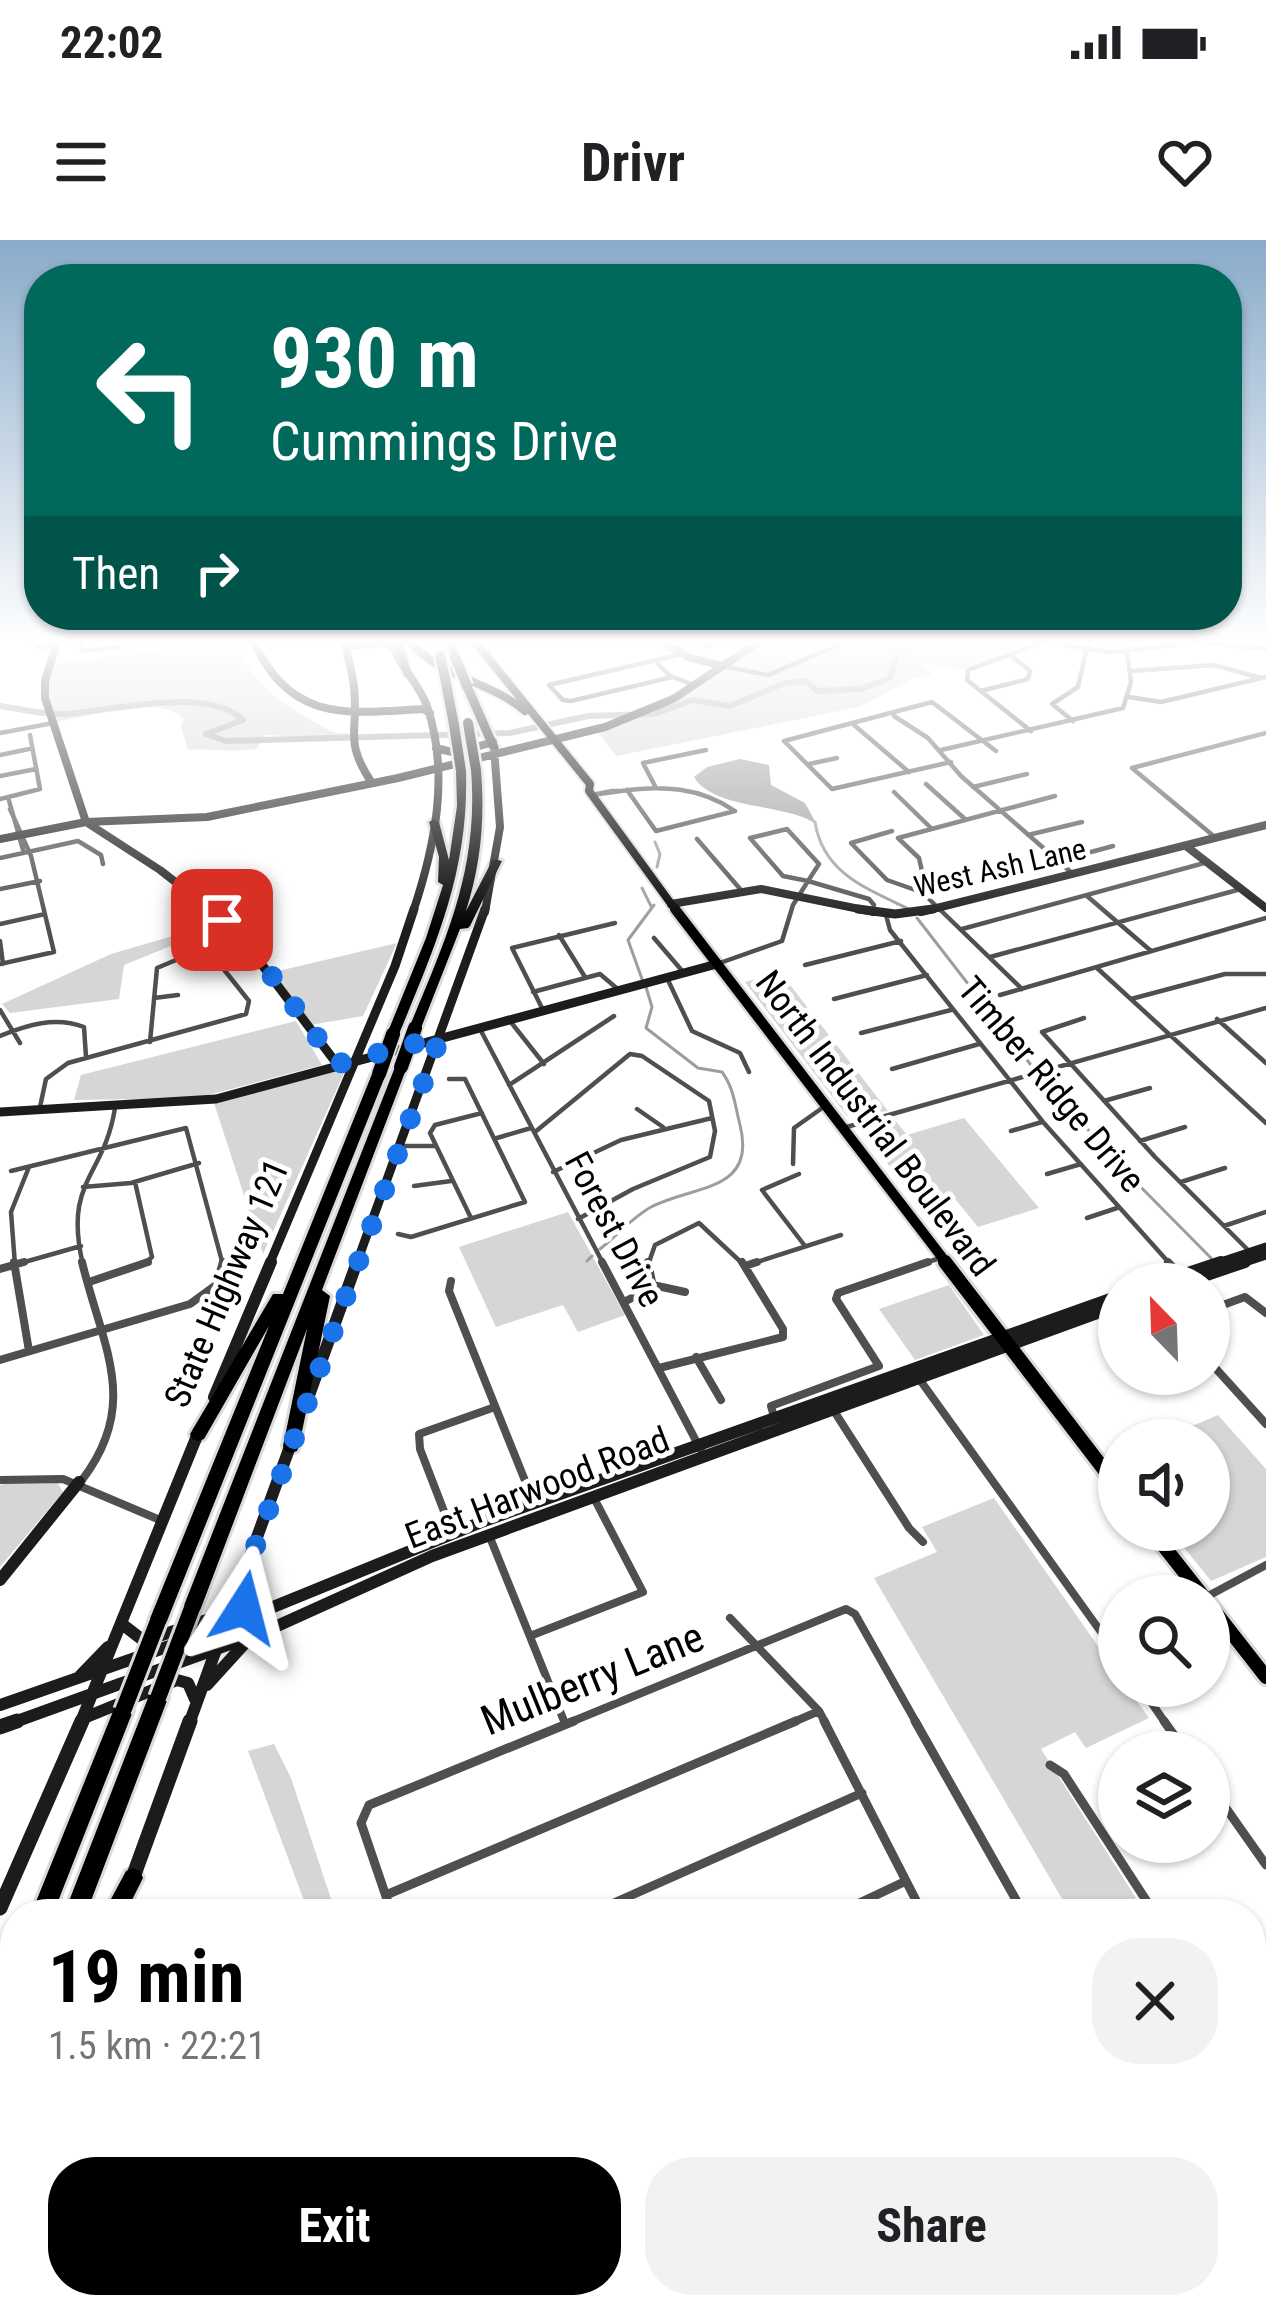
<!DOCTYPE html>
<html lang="en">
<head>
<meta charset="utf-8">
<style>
	:root { --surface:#fff; --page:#f2f2f2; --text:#202124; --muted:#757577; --accent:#000 }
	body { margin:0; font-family:"Roboto Condensed",sans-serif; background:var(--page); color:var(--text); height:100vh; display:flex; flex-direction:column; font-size:45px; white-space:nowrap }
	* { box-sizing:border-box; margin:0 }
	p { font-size:39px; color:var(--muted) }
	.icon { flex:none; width:66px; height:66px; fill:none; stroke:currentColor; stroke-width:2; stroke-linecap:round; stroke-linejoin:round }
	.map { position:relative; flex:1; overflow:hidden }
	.details { position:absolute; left:0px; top:1659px; width:1266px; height:420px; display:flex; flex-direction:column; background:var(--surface); border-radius:48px 48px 0 0; box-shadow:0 3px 9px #0004 }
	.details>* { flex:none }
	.top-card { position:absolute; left:24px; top:24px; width:1218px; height:366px; border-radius:48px; box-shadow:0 3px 9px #0004; background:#00695c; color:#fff; overflow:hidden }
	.needle { width:78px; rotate:337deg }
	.buttons { position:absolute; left:1098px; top:1023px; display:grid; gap:24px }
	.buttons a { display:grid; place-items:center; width:132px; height:132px; border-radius:50%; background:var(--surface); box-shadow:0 3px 9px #0004; font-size:60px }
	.pin { position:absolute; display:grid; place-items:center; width:102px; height:102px; color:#fff; margin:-51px; border-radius:24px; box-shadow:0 6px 18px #0006 }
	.me { position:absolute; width:132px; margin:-66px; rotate:9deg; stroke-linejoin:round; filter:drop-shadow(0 0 9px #0008) }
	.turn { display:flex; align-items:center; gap:42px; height:252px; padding:0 48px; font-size:54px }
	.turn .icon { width:156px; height:156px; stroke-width:2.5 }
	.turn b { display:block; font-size:84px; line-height:102px }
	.then { display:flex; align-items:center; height:114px; padding:0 48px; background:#0003; gap:24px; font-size:45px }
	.round { display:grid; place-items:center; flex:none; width:126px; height:126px; border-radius:48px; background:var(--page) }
	.headline { display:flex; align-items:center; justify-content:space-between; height:204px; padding:0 48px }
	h1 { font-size:72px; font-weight:700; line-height:90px; color:var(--accent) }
	.cta { display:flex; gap:24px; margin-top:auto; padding:24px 48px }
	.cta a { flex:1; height:138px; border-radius:48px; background:var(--accent); color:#fff; font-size:48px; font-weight:700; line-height:138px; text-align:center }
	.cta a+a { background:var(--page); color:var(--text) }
	.status { display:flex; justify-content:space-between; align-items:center; height:84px; padding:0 60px; background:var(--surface); direction:ltr }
	.status svg { height:33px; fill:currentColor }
	header { display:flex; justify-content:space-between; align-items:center; height:156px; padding:0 48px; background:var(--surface); font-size:54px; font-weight:700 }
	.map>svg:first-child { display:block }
	.green { fill:#d6d6d6 }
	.water { fill:#9d9d9d }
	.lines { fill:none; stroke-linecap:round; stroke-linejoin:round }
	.stream { stroke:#9d9d9d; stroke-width:3 }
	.river { stroke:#9d9d9d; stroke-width:6 }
	.primary-far2-casing { stroke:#dbdbdb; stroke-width:12 }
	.primary-far1-casing { stroke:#dbdbdb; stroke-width:15 }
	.primary-casing { stroke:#dbdbdb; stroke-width:20 }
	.highway-casing { stroke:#dbdbdb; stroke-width:6 }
	.street-far2 { stroke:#4f4f4f; stroke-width:4.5 }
	.street-far1 { stroke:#4f4f4f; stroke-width:8 }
	.street { stroke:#4f4f4f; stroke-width:9 }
	.secondary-far3 { stroke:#1c1c1c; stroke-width:8 }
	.secondary-far2 { stroke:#1c1c1c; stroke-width:9 }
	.secondary-far1 { stroke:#1c1c1c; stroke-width:12 }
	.secondary { stroke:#1c1c1c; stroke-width:15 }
	.primary-far2 { stroke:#000; stroke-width:8 }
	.primary-far1 { stroke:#000; stroke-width:10 }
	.primary { stroke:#000; stroke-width:14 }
	.highway { fill:#000; fill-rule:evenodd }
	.highway-bridge-far2-casing { stroke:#dbdbdb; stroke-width:15; stroke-linecap:butt }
	.highway-bridge-far1-casing { stroke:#dbdbdb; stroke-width:18; stroke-linecap:butt }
	.highway-bridge-casing { stroke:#dbdbdb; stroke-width:22; stroke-linecap:butt }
	.highway-bridge-far2 { stroke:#000; stroke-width:10 }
	.highway-bridge-far1 { stroke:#000; stroke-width:14 }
	.highway-bridge { stroke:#000; stroke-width:16 }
	.route { stroke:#1a73e8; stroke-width:21; stroke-dasharray:0 37.8 }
	.labels { text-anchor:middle; stroke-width:10; stroke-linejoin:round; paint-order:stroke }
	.far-street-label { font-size:30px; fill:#000; stroke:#fff }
	.street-label { font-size:36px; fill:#000; stroke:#fff }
	.near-street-label { font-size:42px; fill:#000; stroke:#fff }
</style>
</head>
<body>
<div class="status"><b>22:02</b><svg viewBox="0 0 49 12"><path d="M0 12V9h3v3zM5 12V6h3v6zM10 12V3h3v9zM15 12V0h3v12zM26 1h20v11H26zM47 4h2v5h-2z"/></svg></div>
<header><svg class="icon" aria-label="menu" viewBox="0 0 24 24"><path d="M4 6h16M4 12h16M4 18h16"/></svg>Drivr<svg class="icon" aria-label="heart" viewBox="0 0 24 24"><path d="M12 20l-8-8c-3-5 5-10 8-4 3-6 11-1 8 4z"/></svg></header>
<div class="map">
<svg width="1266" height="2079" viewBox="0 0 1266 2079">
	<rect width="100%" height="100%" fill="#fff"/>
	<path class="green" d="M766,399H852L770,433L724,424Z
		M856,399H1008L1024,409L962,429L922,424L932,435L912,439L859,467L616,516L597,491L669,464L723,427L766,437Z
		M234,401C254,444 274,459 313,481C327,489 331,494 348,493V498L266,495L256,509C231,513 213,508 188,510L181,486L184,478C152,453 92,477 55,482L46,449L51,424Z
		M217,683L220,686L124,725L119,759L10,773L2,764L111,714Z
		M397,703L363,776L310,785L274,732Z
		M780,732L888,871L847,876L745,742Z
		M296,781L322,825L197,858L74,860L81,835Z
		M340,828L345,831L263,1014L214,863Z
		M964,878L1039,968L978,987L956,960L923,971L862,889L895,880L907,895Z
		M568,972L625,1075L578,1092L563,1065L496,1087L459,1007Z
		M949,1045L984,1095L915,1120L879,1069Z
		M1218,1175L1266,1229V1317L1211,1341L1170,1290H1209V1200H1159Z
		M19,1240L57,1242L63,1252L0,1327V1245Z
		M994,1258L1119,1436V1446H1126L1149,1478L1086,1508L1075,1492L1041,1509L1136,1658L1106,1674H1071L874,1338L937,1312L922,1287Z
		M274,1504L291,1538L336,1674H309L248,1511Z"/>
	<path class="water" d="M740,519L769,525L771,545L805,563L817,585C791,563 714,571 694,537L707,527Z"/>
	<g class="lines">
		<path class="stream" d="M815,582C823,634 868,649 911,670
			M655,602L660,614L657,627
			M642,648L651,666
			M917,678L1034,829
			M642,739L628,700L654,665
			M1042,836L1114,920L1211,1018
			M600,1009C616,996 633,977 651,967C694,945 757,952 740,885C735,866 734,848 722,832L698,828L646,788L652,767L646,747
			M587,1021L592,1016"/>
		<path class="river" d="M0,466C21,469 45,475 66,474C110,471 208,445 243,480L206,494L226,501L510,493L588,476L654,474L693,460L730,466L785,443L806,441L817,451L860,449L890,438L898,413L916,399"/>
		<defs>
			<path id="primary-far2" d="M398,399L407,433
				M408,399C438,438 489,440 525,471
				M476,403L590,544L589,551L677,672"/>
			<path id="primary-far1" d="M675,669L948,1025"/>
			<path id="primary" d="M945,1022L1119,1249
				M1151,1290L1203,1356
				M1209,1364L1266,1437"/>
			<path id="highway" d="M447,399H455L458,419L451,417Z
				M466,399H476L480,403L473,405Z
				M445,435L450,438L459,485L454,488L449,485L440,438Z
				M467,443L472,446L499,508L497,510L489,508L462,446Z
				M476,527L481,530C485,579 481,624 466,671L493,619L502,621L470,686L468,688L460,689L421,788L415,792L409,788C446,699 479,629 471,530Z
				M461,528L466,531C469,631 436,704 399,794L393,798L387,794L426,698L443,645L438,642L439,617L429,582L434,579L439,582L449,620L457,566L456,531Z
				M401,823L407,827L322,1050L330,1056L299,1206L297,1211L291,1213L285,1211L283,1206L307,1089L201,1368L198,1374L192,1376L186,1374L183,1368L395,827Z
				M379,830L386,834L167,1381L164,1387L158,1390L152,1387L149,1381L269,1086L204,1199L198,1201L192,1199L190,1194L273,1054H283L372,834Z
				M158,1449L165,1451L168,1458L86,1674H64L148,1458L151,1451Z
				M123,1462L130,1464L133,1471L53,1674H31L116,1464Z
				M133,1628L140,1631L143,1638L125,1674H103L126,1631Z
				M15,1730V1769L8,1787L0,1790V1751L7,1733Z
				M15,1820V1861L8,1878L0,1882V1840L7,1823Z
				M15,1885V1924L8,1938L0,1942V1903L7,1889Z"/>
		</defs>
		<use href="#primary-far2" class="primary-far2-casing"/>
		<use href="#primary-far1" class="primary-far1-casing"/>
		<use href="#primary" class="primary-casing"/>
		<use href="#highway" class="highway-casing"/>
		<path class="street-far2" d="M32,399L38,407L56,406
			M84,399L81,411L118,407L123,399
			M689,399L709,407L724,399
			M657,423L670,436L694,445
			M723,426L768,435L853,399
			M1132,431L1214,425L1261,438
			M672,437L571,461L563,460L549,445L682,414
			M981,451L1028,439L1030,431L1013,417
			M1129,457L1161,462L1266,437
			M894,476L928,498L961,536L1072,633
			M1073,481L1052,464L1078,447L1089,399
			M854,485L909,532
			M1031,491L967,440L968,430L1044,402L1111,412L1201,402L1266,409
			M0,493L53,483
			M941,510L1123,468L1131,442L1127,412
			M0,515L29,509
			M951,522L832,549L784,501L932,462L996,511
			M809,524L837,518
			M0,536L36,529
			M926,544L965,579
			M655,546L643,523L706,510
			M973,547L1027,534
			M627,550L656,591L735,571
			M612,551H621L592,555Z
			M621,551C662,545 700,547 735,571
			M894,552L931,588
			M8,557L23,610
			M0,559L40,549L30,495
			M787,589L819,624L808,641L783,636L750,598Z
			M892,591L851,603L887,640L924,653
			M1028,595L1082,582
			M1216,598L1132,528L1266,493
			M697,599L741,650
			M0,618L78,601L101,615L103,624
			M1058,621L1113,606
			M808,641L869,659L874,665
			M0,649L40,641
			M1087,656L1151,711
			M886,675L890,690L1043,882L1171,1025
			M0,684L45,674
			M962,689L1208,622
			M559,695L585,737
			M654,698L684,733
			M0,701L3,724
			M990,717L1241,649
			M0,724L54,712L31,616L10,569
			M717,724L782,701L793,665L808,641
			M805,725L901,701
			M1097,728L1266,883
			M667,738L692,791L740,813L749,832
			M1022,749L928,658L919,618L898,598L1055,556
			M533,752L600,734L620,751
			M1000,755L1266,678
			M154,758L178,755
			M834,759L927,735
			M1131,759L1225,734H1266
			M0,770L20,803
			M543,770L512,708L615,683
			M1084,778L1042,792L1155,917L1251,1013
			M1217,779L1266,823
			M510,781L544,824
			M480,789L604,1025
			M861,793L951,770
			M0,796C27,785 55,776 84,787L86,817
			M150,802L157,728L235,695
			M892,829L979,804
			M509,845L614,776
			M1104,861L1150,848
			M40,867L46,839L68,823L246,774L249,761L206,707
			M637,869L663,887
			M843,888L1266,768
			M1011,891L1042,882
			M535,892L630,814L642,816L709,861L715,891L710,917L633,949L578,979
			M497,898L531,888
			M1140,901L1185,887
			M399,906H436
			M793,924L794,888L825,866
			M11,931L186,888L223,1025
			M553,932L621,900L712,878
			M799,934L762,950L805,1006
			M1047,934L1081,924
			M135,942L152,1017L143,1025
			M1181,942L1225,928
			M414,946L451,941
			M83,947L131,943L199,923
			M471,978L430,893L435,885L482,873
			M1087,978L1117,968
			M1224,986L1266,972
			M398,994L411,997L525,962L465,839H449
			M14,1025L81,1006
			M15,1025L11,972L29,927
			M83,1025C63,940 104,938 115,868
			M648,1025L655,1005L699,983L744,1025
			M748,1025L841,995
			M919,1025L940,1018"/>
		<path class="street-far1" d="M14,1022L29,1111
			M602,1022L704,1216
			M1168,1022L1179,1034
			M745,1026L757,1022
			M0,1029L24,1022
			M451,1041L449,1051L534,1263
			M89,1042L148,1022
			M653,1045L685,1052
			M624,1062L653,1047L648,1022
			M1209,1070L1245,1057L1266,1073
			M696,1117L721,1160
			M0,1120L190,1064L216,1045L223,1022
			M1209,1121L1266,1184
			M659,1128L783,1097V1089L742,1022
			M920,1140L1119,1417
			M834,1171L909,1288L923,1302
			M774,1177L771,1166L879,1126L836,1059L838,1053L928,1022
			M0,1240L63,1239L160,1280
			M82,1240C141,1163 102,1106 82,1022
			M452,1292L420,1209L419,1194L495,1167
			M489,1295L564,1481
			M1208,1356L1266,1325
			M730,1378L819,1471L826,1484
			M530,1396L643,1352L595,1260
			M1140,1446L1166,1484
			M566,1484L846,1369L855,1374L917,1484
			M789,1484L819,1471"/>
		<path class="street" d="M824,1481L923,1674
			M915,1481L1024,1674
			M1164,1481L1186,1512
			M1050,1525L1064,1534L1155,1674
			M1209,1544L1266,1625
			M386,1655L796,1481
			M392,1674L361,1583L369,1565L574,1481
			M589,1674L862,1553
			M836,1674L906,1641
			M1122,1674L1145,1662
			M437,2064L439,2079
			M583,2064L586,2079
			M1051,2064L1054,2079
			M1159,2064L1161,2079
			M1173,2064L1176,2079
			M671,2079L687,2064
			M984,2079L1022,2064"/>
		<path class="secondary-far3" d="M58,399L45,441V458L86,582
			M252,399C291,482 342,474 423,469L430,473
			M344,399C347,415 353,432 354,448C359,492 343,500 372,543
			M391,399C397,425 418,441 427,466C450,534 435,606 413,672
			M659,399L688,417L719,425
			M344,406L383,403L392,407
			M436,508L456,513L493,502
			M89,584L160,630L214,672
			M0,599L86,582L207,577L398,538L605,487L673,459L763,399
			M1186,606L1266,668
			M671,664L761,649L874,672
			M485,672L500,587L494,508
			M921,672L1266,585"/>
		<path class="secondary-far2" d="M211,669L256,717L337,824
			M858,669L895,674L933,669
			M0,872L216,859L717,724
			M269,1025L395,726L414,669
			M356,1025L485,669
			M1212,1025L1266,1007
			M1236,1025L1266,1015"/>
		<path class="secondary-far1" d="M1155,1044L1221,1022
			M1180,1044L1245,1022
			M214,1157L271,1022
			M307,1161L357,1022
			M0,1340L79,1242
			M122,1384L144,1401L210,1379L237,1357L244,1368L262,1370
			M80,1436L108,1407
			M207,1445L247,1401
			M0,1465L224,1387L484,1281L1119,1056
			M84,1478L177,1440L188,1443L195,1459
			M9,1484L266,1391L432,1316L1119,1065
			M80,1484L199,1191
			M189,1484L292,1201"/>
		<path class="secondary" d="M0,1487L17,1481
			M132,1640L190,1481
			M0,1668L82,1481
			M1251,1957L1266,1959
			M0,2006L15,1965
			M805,2079L824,2064"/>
		<use href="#primary-far2" class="primary-far2"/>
		<use href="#primary-far1" class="primary-far1"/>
		<use href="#primary" class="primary"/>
		<use href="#highway" class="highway"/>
		<defs>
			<path id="highway-bridge-far2" d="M440,416L445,438
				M455,417L467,446
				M468,483L476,530
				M454,485L461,531"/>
			<path id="highway-bridge-far1" d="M401,827L415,788
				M379,834L393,794"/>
			<path id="highway-bridge" d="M158,1458L192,1368
				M123,1471L158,1381"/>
		</defs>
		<use href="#highway-bridge-far2" class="highway-bridge-far2-casing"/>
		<use href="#highway-bridge-far1" class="highway-bridge-far1-casing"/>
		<use href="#highway-bridge" class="highway-bridge-casing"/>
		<use href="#highway-bridge-far2" class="highway-bridge-far2"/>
		<use href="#highway-bridge-far1" class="highway-bridge-far1"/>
		<use href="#highway-bridge" class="highway-bridge"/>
	</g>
	<linearGradient id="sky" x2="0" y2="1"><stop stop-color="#8aabca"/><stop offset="0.58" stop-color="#fff"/><stop offset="1" stop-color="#fff" stop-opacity="0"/></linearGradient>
	<rect width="1266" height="690" fill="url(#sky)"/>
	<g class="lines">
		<path class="route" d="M222,680L266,728L337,824L440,797L237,1357L244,1368"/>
	</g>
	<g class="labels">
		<g class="far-street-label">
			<text transform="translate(1000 628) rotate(-13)" y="10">West Ash Lane</text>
		</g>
		<g class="street-label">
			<text transform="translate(1052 844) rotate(50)" y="13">Timber Ridge Drive</text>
			<text transform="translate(876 883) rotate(53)" y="13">North Industrial Boulevard</text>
			<text transform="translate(615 989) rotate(62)" y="13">Forest Drive</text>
			<text transform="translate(226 1043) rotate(-67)" y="13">State Highway 121</text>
			<text transform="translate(537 1247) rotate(-21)" y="13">East Harwood Road</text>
		</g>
		<g class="near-street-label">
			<text transform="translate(592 1438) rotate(-22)" y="15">Mulberry Lane</text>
		</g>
	</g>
</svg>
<div class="buttons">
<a><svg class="needle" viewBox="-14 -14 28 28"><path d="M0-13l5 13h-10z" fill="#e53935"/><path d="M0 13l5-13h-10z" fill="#757577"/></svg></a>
<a><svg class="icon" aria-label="sound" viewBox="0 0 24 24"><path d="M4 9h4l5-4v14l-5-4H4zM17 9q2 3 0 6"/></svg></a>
<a><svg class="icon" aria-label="search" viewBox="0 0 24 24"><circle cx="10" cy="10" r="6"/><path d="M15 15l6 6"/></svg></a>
<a><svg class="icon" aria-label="layers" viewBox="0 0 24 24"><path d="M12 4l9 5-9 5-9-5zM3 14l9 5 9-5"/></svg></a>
</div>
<div class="pin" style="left:222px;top:680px;background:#d93025"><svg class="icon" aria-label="arrive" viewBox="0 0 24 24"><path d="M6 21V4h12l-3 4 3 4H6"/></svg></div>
<svg class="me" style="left:244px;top:1368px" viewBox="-20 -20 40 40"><path d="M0-17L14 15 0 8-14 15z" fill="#1a73e8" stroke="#fff" stroke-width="4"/></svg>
<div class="top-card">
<div class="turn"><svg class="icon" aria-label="left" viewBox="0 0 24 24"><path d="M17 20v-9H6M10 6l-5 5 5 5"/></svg><div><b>930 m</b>Cummings Drive</div></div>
<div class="then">Then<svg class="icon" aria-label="right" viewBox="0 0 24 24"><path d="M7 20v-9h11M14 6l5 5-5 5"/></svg></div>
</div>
<section class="details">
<div class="headline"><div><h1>19 min</h1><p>1.5 km · 22:21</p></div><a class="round"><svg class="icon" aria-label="close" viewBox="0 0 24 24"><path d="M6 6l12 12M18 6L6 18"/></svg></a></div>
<div class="cta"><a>Exit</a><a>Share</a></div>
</section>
</div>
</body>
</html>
